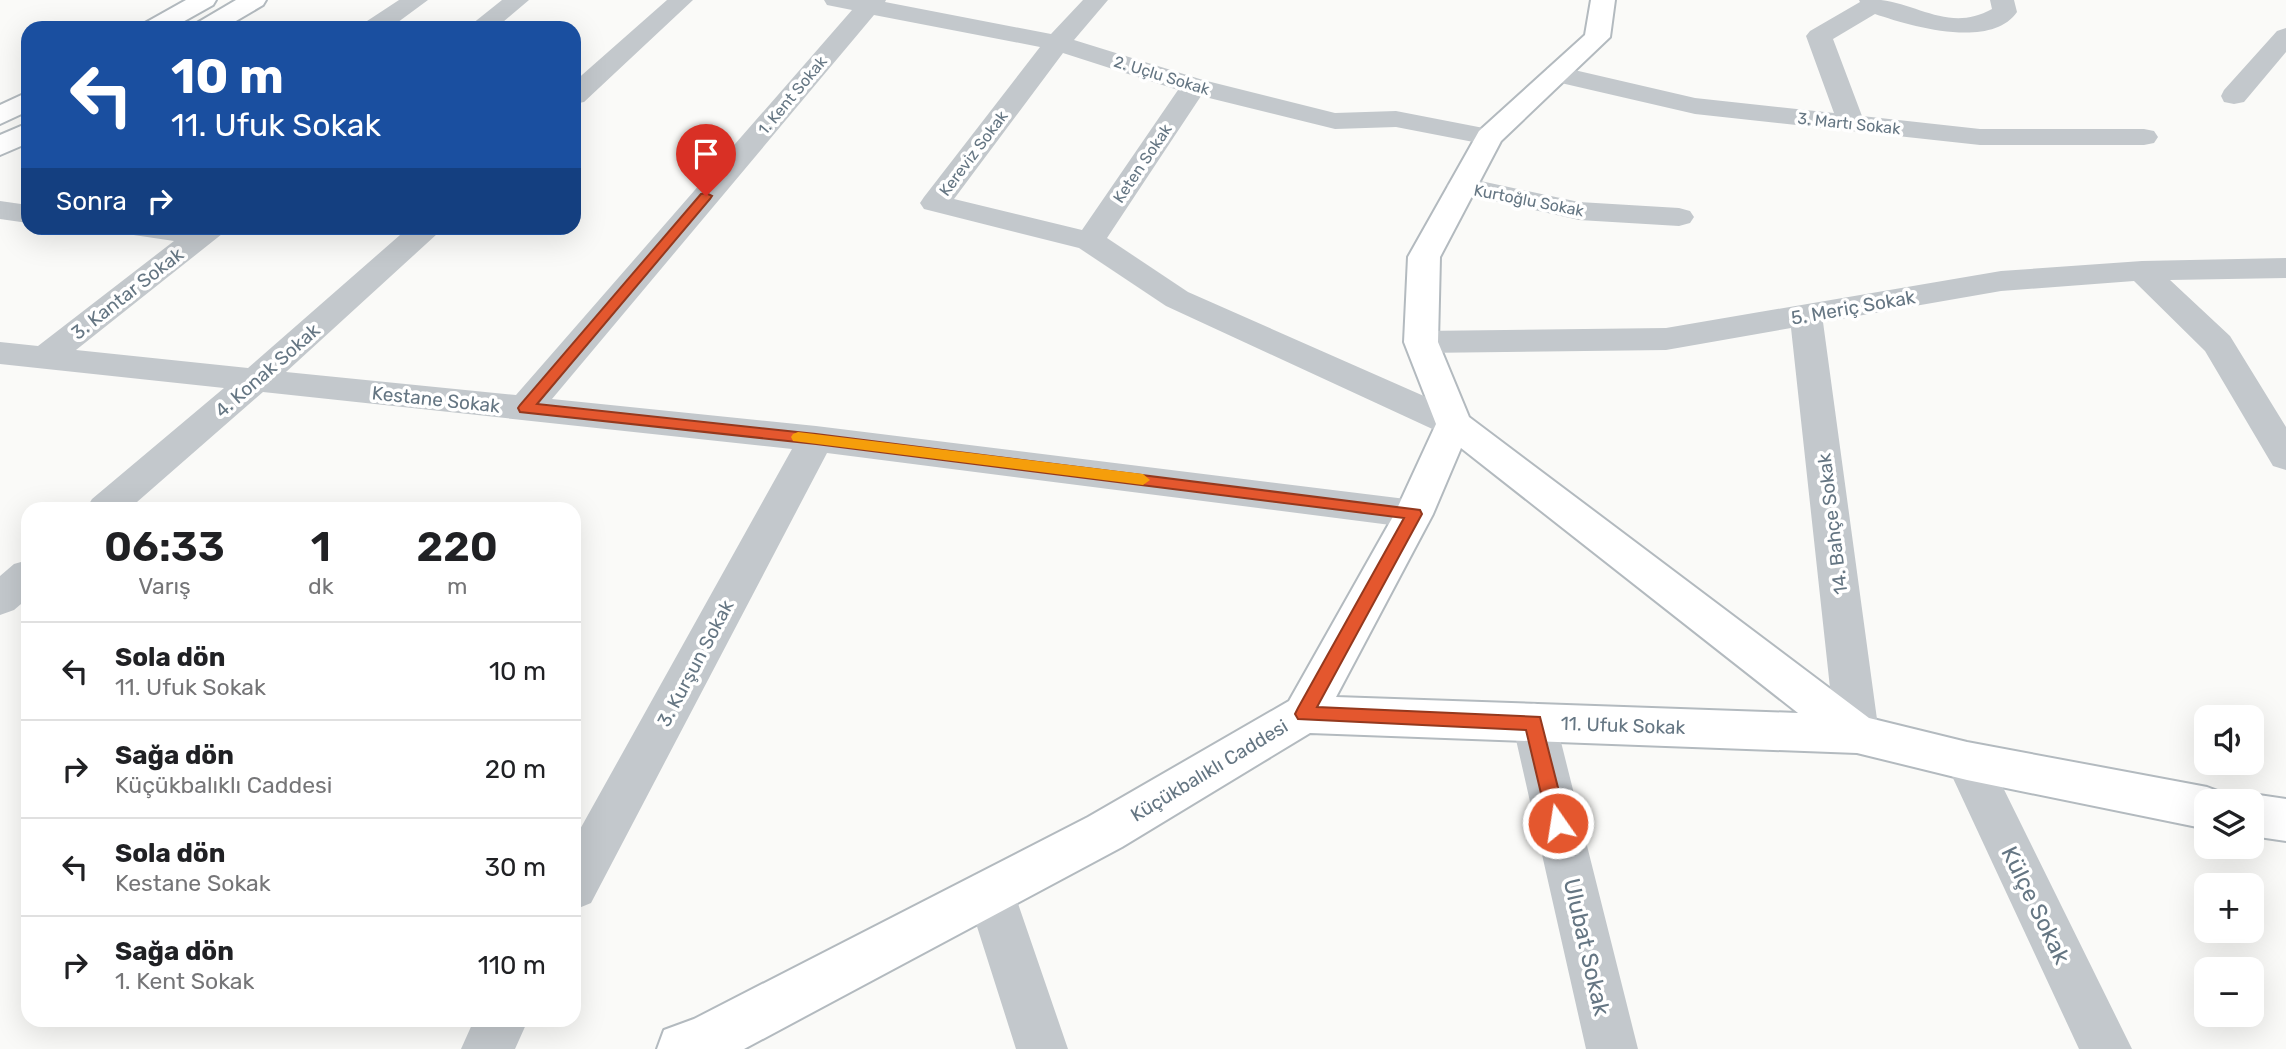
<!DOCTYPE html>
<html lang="tr">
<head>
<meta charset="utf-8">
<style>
	:root { --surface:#fff; --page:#f2f2f2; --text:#202124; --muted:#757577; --line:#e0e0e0 }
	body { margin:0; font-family:Rubik,sans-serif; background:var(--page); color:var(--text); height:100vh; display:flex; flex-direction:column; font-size:26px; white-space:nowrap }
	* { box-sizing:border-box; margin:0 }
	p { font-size:23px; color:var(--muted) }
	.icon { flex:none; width:38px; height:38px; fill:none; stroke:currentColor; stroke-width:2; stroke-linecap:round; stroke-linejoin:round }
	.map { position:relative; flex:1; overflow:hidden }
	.panel { position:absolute; left:21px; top:502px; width:560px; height:525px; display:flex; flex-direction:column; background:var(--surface); border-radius:21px; box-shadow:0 7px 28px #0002 }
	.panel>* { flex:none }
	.hud { position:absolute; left:21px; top:21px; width:560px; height:214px; border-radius:21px; box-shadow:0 7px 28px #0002; background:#1a4fa0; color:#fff; overflow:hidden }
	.buttons { position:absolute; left:2194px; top:705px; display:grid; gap:14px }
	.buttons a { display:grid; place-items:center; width:70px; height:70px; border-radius:14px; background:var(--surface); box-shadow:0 7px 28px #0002; font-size:35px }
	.pin { position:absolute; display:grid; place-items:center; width:60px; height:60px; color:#fff; margin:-72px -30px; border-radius:50% 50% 50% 0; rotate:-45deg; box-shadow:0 0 7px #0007 }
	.pin .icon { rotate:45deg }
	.me { position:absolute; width:77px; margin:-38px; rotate:347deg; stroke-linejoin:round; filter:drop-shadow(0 0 5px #0008) }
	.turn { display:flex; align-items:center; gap:24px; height:147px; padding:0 35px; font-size:32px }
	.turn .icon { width:91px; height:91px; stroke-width:2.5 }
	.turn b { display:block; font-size:49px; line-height:60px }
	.then { display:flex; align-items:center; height:66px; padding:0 35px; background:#0003; gap:14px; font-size:26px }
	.eta { display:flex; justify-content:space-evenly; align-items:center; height:119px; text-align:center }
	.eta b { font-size:42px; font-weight:600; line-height:49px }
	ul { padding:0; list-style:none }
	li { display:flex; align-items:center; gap:21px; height:98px; padding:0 35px; border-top:2px solid var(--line) }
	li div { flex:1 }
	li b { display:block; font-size:26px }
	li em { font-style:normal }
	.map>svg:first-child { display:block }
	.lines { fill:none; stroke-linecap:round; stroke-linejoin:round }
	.secondary-casing { stroke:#b3babf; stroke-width:4 }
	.minor { fill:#c3c8cc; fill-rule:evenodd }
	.secondary { fill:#fff; fill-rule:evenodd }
	.route { fill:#e4572e; stroke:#94391e; stroke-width:2 }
	.slow { fill:#f59e0b }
	.labels { text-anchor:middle; stroke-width:7; stroke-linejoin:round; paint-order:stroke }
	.far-street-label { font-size:16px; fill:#657683; stroke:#fff }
	.street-label { font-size:19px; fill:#657683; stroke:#fff }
	.near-street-label { font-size:23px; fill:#657683; stroke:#fff }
</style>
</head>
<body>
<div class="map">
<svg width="2286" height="1049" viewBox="0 0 2286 1049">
	<rect width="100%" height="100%" fill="#fafaf8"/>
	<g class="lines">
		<defs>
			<path id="secondary" d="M186,0H216L213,5L172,28H141L145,23Z
				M236,0H266L263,5L224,28H193L197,23Z
				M1591,0H1615L1610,37L1501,141L1440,257L1438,342L1469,417L1869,718L1967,742L2207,787L2223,793L2227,802H2207V829L1967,780L1857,753L1310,733L1122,847L744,1049H657L664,1030L694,1019L1088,817L1289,701L1395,513L1436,424L1404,342L1408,257L1479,131L1585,35ZM1461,448L1798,713L1336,697L1433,514Z
				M28,92V111L0,124V105Z
				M28,123V143L0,155V135Z
				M2252,794L2286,799V841L2252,836V802H2235Z"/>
		</defs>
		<use href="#secondary" class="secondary-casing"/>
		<path class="minor" d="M399,0H428L390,28H360L364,23Z
			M502,0H529L496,28H467Z
			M667,0H693L584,102L574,104V82Z
			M824,0H886L885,2L1051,34L1083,0H1108L1074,40L1203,80L1335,113L1396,111L1499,131L1503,137L1499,143L1489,145L1396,127L1335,129L1201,96L1107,238L1188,292L1467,415L1472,424L1467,433L1454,436L1441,433L1166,306L1079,248L924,209L920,203L924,197L1040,47L874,15L552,399L816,426L1414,500L1428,504L1433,514L1428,524L1414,528L827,453L591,903L574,910V840L792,449L263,392L129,509H86L92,499L224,388L0,364V342L38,346L174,241L127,234L123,228H226L222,234L76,350L248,368L408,228H441L437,234L286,372L516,395L852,10L827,5ZM1063,53L1178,90L1082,230L954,199Z
			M1859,0C1866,0 1874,0 1881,0C1920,5 1951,32 1992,9L1990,0H2014L2017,12C1991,50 1910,26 1875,14L1833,39L1862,116L1980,129H2144L2154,131L2158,137L2154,143L2144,145H1980L1695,114L1548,80L1544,74L1548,68L1557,66L1695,98L1834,113L1806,36L1810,31L1860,2Z
			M2286,28V52L2244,102L2234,104L2224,102L2221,96L2224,90L2277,31Z
			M1462,177L1579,202L1679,208L1690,211L1694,217L1690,223L1679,226L1579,220L1452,192L1447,186L1452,180Z
			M0,201L28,205V223L0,219Z
			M2286,258V278L2170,280L2230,336L2286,427V470L2273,466L2205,351L2134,281L2001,291L1823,322L1879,734L1873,747L1857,753L1841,747L1835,734L1791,328L1666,350L1421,353L1409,350L1404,342L1409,334L1421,331L1666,328L2001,271L2142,261Z
			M28,560V598L14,610L0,615V576L14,564Z
			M1534,703L1550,709L1556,722L1638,1049H1586L1512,722L1518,709Z
			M1967,742L1983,747L2132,1049H2079L1945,761L1951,747Z
			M990,869L1007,876L1014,892L1068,1049H1016L966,892L973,876Z
			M474,1020H528L515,1049H461Z"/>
		<use href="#secondary" class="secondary"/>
	</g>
	<path class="route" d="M706,193L712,196L710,199L537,404L816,434L1420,510L1422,514L1317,707L1540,717L1567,823L1564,829L1558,831L1551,829L1548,823L1526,730L1298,719L1295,714L1298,708L1404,518L816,444L520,412L518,408L520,405L701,194Z"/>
	<path class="slow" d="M798,432L1143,474L1150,480L1143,485L793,441L791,437L793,434Z"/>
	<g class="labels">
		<g class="far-street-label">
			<text transform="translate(1162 75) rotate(17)" y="6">2. Uçlu Sokak</text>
			<text transform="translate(792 95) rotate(-50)" y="6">1. Kent Sokak</text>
			<text transform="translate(1849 123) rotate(6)" y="6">3. Martı Sokak</text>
			<text transform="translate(973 153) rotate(-53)" y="6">Kereviz Sokak</text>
			<text transform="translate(1142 163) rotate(-56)" y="6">Keten Sokak</text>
			<text transform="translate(1529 200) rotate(11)" y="6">Kurtoğlu Sokak</text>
		</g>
		<g class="street-label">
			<text transform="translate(127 293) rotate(-38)" y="7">3. Kantar Sokak</text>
			<text transform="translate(1853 307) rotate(-10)" y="7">5. Meriç Sokak</text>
			<text transform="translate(267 370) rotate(-41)" y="7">4. Konak Sokak</text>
			<text transform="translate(436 399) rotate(6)" y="7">Kestane Sokak</text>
			<text transform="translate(1832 524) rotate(-97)" y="7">14. Bahçe Sokak</text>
			<text transform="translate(695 663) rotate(-62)" y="7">3. Kurşun Sokak</text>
			<text transform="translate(1623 725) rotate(2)" y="7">11. Ufuk Sokak</text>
			<text transform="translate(1209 770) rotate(-31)" y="7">Küçükbalıklı Caddesi</text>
		</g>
		<g class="near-street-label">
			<text transform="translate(2036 905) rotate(64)" y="8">Külçe Sokak</text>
			<text transform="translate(1587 947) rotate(77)" y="8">Ulubat Sokak</text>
		</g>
	</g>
</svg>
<div class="buttons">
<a><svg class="icon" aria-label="sound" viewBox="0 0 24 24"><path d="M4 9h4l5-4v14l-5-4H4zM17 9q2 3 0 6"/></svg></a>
<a><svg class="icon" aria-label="layers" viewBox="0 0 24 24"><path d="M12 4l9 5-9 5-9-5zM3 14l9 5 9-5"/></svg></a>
<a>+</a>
<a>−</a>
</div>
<div class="pin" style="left:706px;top:196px;background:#d93025"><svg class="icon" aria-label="arrive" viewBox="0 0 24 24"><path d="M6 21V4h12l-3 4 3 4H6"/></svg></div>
<svg class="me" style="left:1558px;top:823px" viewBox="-20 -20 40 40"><circle r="17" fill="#e4572e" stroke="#fff" stroke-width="3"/><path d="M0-11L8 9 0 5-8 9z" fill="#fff"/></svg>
<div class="hud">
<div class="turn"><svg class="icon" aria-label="left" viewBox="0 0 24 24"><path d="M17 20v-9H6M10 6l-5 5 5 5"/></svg><div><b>10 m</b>11. Ufuk Sokak</div></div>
<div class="then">Sonra<svg class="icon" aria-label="right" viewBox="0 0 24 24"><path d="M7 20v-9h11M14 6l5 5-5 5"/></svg></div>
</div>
<section class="panel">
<div class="eta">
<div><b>06:33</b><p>Varış</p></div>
<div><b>1</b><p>dk</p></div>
<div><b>220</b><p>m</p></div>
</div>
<ul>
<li><svg class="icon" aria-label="left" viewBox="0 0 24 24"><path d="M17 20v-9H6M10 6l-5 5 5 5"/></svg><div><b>Sola dön</b><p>11. Ufuk Sokak</p></div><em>10 m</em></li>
<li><svg class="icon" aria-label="right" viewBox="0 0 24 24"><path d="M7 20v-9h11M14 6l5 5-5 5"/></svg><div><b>Sağa dön</b><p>Küçükbalıklı Caddesi</p></div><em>20 m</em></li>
<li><svg class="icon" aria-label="left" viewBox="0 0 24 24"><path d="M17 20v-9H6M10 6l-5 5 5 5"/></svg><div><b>Sola dön</b><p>Kestane Sokak</p></div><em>30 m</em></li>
<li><svg class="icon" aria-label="right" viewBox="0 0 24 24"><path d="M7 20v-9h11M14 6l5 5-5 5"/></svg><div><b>Sağa dön</b><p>1. Kent Sokak</p></div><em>110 m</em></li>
</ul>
</section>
</div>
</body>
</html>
